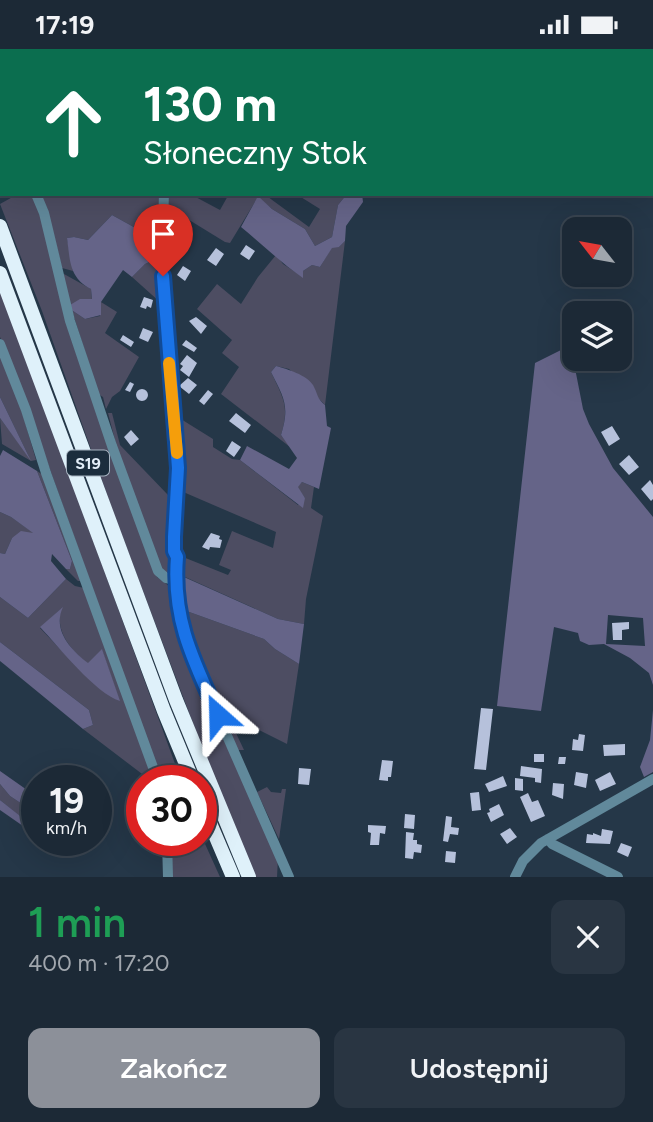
<!DOCTYPE html>
<html lang="pl">
<head>
<meta charset="utf-8">
<style>
	:root { --surface:#1c2936; --page:#293542; --text:#f1f3f6; --muted:#a0a6ad; --line:#3a4551; --accent:#8c9099 }
	body { margin:0; font-family:Figtree,sans-serif; background:var(--page); color:var(--text); height:100vh; display:flex; flex-direction:column; font-size:26px; white-space:nowrap }
	* { box-sizing:border-box; margin:0 }
	p { font-size:23px; color:var(--muted) }
	.icon { flex:none; width:38px; height:38px; fill:none; stroke:currentColor; stroke-width:2; stroke-linecap:round; stroke-linejoin:round }
	.map { position:relative; height:828px; overflow:hidden }
	.drawer { display:flex; flex-direction:column; background:var(--surface); flex:1 }
	.drawer>* { flex:none }
	.hud { position:absolute; left:0px; top:0px; width:654px; height:147px; box-shadow:0 7px 28px #0002,0 0 0 2px var(--line); background:#0b6e4f; color:#fff; overflow:hidden }
	.needle { width:46px; rotate:301deg }
	.buttons { position:absolute; left:562px; top:168px; display:grid; gap:14px }
	.buttons a { display:grid; place-items:center; width:70px; height:70px; border-radius:14px; background:var(--surface); box-shadow:0 7px 28px #0002,0 0 0 2px var(--line); font-size:35px }
	.speed { position:absolute; left:21px; top:716px; display:flex; gap:14px; font-size:35px; font-weight:700; text-align:center }
	.speed>* { display:grid; place-content:center; width:91px; height:91px; border-radius:50%; background:var(--surface); box-shadow:0 7px 28px #0002,0 0 0 2px var(--line); line-height:1 }
	.speed small { font-size:18px; font-weight:400 }
	.speed .limit { border:10px solid #d22; background:#fff; color:#111 }
	.pin { position:absolute; display:grid; place-items:center; width:60px; height:60px; color:#fff; margin:-72px -30px; border-radius:50% 50% 50% 0; rotate:-45deg; box-shadow:0 0 7px #0007 }
	.pin .icon { rotate:45deg }
	.me { position:absolute; width:77px; margin:-38px; rotate:335deg; stroke-linejoin:round; filter:drop-shadow(0 0 5px #0008) }
	.turn { display:flex; align-items:center; gap:24px; height:147px; padding:0 28px; font-size:32px }
	.turn .icon { width:91px; height:91px; stroke-width:2.5 }
	.turn b { display:block; font-size:49px; line-height:60px }
	.round { display:grid; place-items:center; flex:none; width:74px; height:74px; border-radius:14px; background:var(--page) }
	.headline { display:flex; align-items:center; justify-content:space-between; height:119px; padding:0 28px }
	h1 { font-size:42px; font-weight:600; line-height:52px; color:#1e9e55 }
	.action { display:flex; gap:14px; margin-top:auto; padding:14px 28px }
	.action a { flex:1; height:80px; border-radius:14px; background:var(--accent); color:#fff; font-size:28px; font-weight:600; line-height:80px; text-align:center }
	.action a+a { background:var(--page); color:var(--text) }
	.status { display:flex; justify-content:space-between; align-items:center; height:49px; padding:0 35px; background:var(--surface); direction:ltr }
	.status svg { height:19px; fill:currentColor }
	.map>svg:first-child { display:block }
	.green { fill:#4d4d62; fill-rule:evenodd }
	.forest { fill:#656488; fill-rule:evenodd }
	.building { fill:#b6c1db }
	.lines { fill:none; stroke-linecap:round; stroke-linejoin:round }
	.minor { stroke:#61899b; stroke-width:10 }
	.highway { stroke:#dff1fa; stroke-width:14 }
	.route-casing { stroke:#114b97; stroke-width:18 }
	.route { stroke:#1a73e8; stroke-width:12 }
	.slow { stroke:#f59e0b; stroke-width:12 }
	.labels { text-anchor:middle; stroke-width:7; stroke-linejoin:round; paint-order:stroke }
	.shield { fill:#1b2d3d; stroke:#a7b4c1; stroke-width:2 }
	.shield-label { font-size:16px; font-weight:bold; fill:#e3eef9 }
</style>
</head>
<body>
<div class="status"><b>17:19</b><svg viewBox="0 0 49 12"><path d="M0 12V9h3v3zM5 12V6h3v6zM10 12V3h3v9zM15 12V0h3v12zM26 1h20v11H26zM47 4h2v5h-2z"/></svg></div>
<div class="map">
<svg width="653" height="828" viewBox="0 0 653 828">
	<rect width="100%" height="100%" fill="#253748"/>
	<path class="green" d="M18,145H32L44,174L157,528L169,537L176,578L186,608L278,809L277,828H255L199,690L115,468L42,262L0,155Z
		M40,145H160L159,192L112,166L88,191L74,188L67,189L73,222L62,219L47,159Z
		M169,145H190L220,161L229,145H264L309,178L320,160L296,145H347L338,156L332,188L315,197L305,180L272,160L258,148L230,194L225,193L168,158Z
		M345,192L325,356L289,320L276,317L271,323C283,349 290,357 281,386L290,398L221,345L239,318L222,304L232,291L197,260L217,235L241,255L258,228L276,206L283,215L303,228V222L312,216L320,218L332,198H339Z
		M158,209L161,254L132,228L145,215Z
		M64,225L91,240L92,251L70,256L62,227Z
		M0,238L181,731H161L14,320L0,288Z
		M101,253L117,263L105,284L139,308L120,342L112,348L106,360L103,348L98,345L70,260L85,270L100,267Z
		M0,307L21,359L36,411L31,412L2,395L0,369L29,408L0,348Z
		M108,364H112L120,396L168,446L170,411L173,414L172,520L169,524L165,523L160,518L117,399Z
		M176,367L213,390V398L232,410L240,411L298,456L305,449L297,438L302,433L314,438L311,459L323,467L306,550L304,575L278,570L185,528H179V510L183,508L228,526L231,521L219,516L232,482L273,499L276,483L181,442Z
		M37,422L43,426L82,532H78L66,520H70L72,512Z
		M0,463L11,468L35,485L12,489L5,505L0,504Z
		M66,530L75,537L84,539L154,731H150L83,680L93,676L89,661L0,593V548L28,569ZM61,560C55,583 71,601 88,615L102,601L119,651L87,628L40,579Z
		M181,560L264,590L275,600L299,615L287,695L227,665L244,701H237L216,654L220,651L213,649L201,623L204,620L187,585Z
		M0,735L10,747L37,765V786L23,777H32L0,751Z
		M267,738L271,743L281,744L282,740H286L279,790L257,743Z
		M201,786L220,828H169V791H201Z
		M52,791H84L75,807Z"/>
	<path class="forest" d="M347,145H362L363,153L346,177L345,192L339,198L332,199L320,218L312,216L303,222V229C281,214 262,195 241,178L258,147L272,160L305,180L315,197L332,188L338,156Z
		M112,166L159,192L158,209L145,215L132,228L123,221L101,253V266L85,270L70,260V256L80,250H92L91,240C69,229 70,211 67,189L74,188L88,191Z
		M561,301L572,304L583,360L589,375L613,419L653,468V636L649,624L630,609L604,595L589,596L580,592L578,584L554,578L541,662L497,657L535,314ZM608,566L643,569L645,597L606,595Z
		M276,317C287,320 307,326 313,336C318,345 317,350 325,356L327,377L331,379L319,440L302,433L298,438L305,449L303,459L240,411L247,397L289,420L297,409L281,386C290,357 284,349 271,323Z
		M0,348L31,412L0,369Z
		M3,401L37,422L72,512L70,520H66L52,505L51,512L66,530L28,569L0,548V504L5,505L12,489L21,482L33,484L11,468L0,463V407Z
		M179,528H184L278,570L304,575L299,615L275,600L264,590L181,560Z
		M63,558C52,581 71,601 88,614L102,600L120,652C96,645 58,597 40,578Z
		M0,593L89,661L93,676L83,680L5,616L0,612Z
		M653,661V723L644,728L640,718L650,691Z
		M0,722L37,748V765L10,747L0,735Z
		M0,751L34,778L23,777L0,761Z"/>
	<path class="building" d="M246,196L255,202L249,211L240,205Z
		M216,199L224,205L216,217L207,211Z
		M183,217L191,222L185,232L177,226Z
		M144,248L153,251L151,259L147,257L146,260L140,258Z
		M196,268L207,277L201,285L189,272Z
		M143,279L153,283L148,293L139,289Z
		M123,286L134,293L131,298L120,291Z
		M186,291L197,299L194,303L182,296Z
		M187,306L197,314L189,328L180,321L183,317L180,315Z
		M188,329L197,336L189,345L179,337Z
		M130,333L134,335L130,343L125,341Z
		M136 346a6 6 0 1 1 12 0a6 6 0 1 1-12 0Z
		M208,341L213,345L204,356L199,352Z
		M236,364L251,376L245,384L229,372Z
		M612,377L620,390L609,397L601,383Z
		M131,381L139,390L131,397L124,388Z
		M232,392L241,398L234,408L226,402Z
		M629,406L639,418L629,426L619,415Z
		M650,431L653,436V450L651,452L641,440Z
		M211,484L220,487L219,490L222,491L220,499L210,498L209,501L202,498Z
		M629,573V580L622,581V591H613L612,574Z
		M481,659L493,660L486,721L474,720Z
		M579,685L585,686L583,702L572,701L573,690L578,691Z
		M625,695V706L604,707L603,696Z
		M534,705H544V713H534Z
		M559,708H566L565,715H558Z
		M382,711L393,712L391,728H388V732L379,731Z
		M521,717L542,720L541,734L535,733V729L520,727Z
		M299,719L311,720L309,736L298,735Z
		M576,723L588,725L586,739L574,736Z
		M610,723L616,735L600,742L595,731Z
		M503,727L507,737L489,743L485,735Z
		M515,729L523,730V742L515,741Z
		M553,734L564,735L563,750L552,746Z
		M479,743L481,761L472,762L470,744Z
		M528,744L532,753L538,751L545,767L531,773L520,748Z
		M499,755L504,766L491,773L487,764L490,763L489,760Z
		M405,765L415,766L414,780L404,779Z
		M446,767L452,768L451,778L459,779L458,786L450,785L448,793L443,792Z
		M368,776L386,777L385,785L380,784L379,796H370L371,784L368,783Z
		M510,779L517,788L507,795L500,785Z
		M602,780L613,782L610,795L586,794L587,785L593,786V784L601,787Z
		M406,783L414,784L413,791H417V795L422,796L421,804L414,803L413,810L405,809Z
		M621,794L632,798L628,808L617,803Z
		M446,802L456,803L455,814L445,813Z"/>
	<g class="lines">
		<path class="minor" d="M157,0L158,2
			M0,75L2,78
			M0,123L2,122
			M36,145L44,164L70,272L112,397L158,522L166,529L175,531
			M164,145L162,210L178,419L174,502L177,508L176,550L185,591L289,828
			M0,295L26,361L46,424L158,732
			M548,790L552,795L618,828
			M167,791L168,828
			M515,828L523,812L541,794L653,730"/>
		<path class="highway" d="M0,177L176,651L249,828
			M0,224L164,662L193,732
			M201,753L233,828"/>
	</g>
	<g class="lines">
		<defs>
			<path id="route" d="M163,227L178,419L174,488V502L177,508C172,570 193,611 218,666"/>
		</defs>
		<use href="#route" class="route-casing"/>
		<use href="#route" class="route"/>
		<path class="slow" d="M169,314L177,404"/>
	</g>
	<g class="labels">
		<rect class="shield" x="67" y="401.5" width="42" height="25" rx="5"/>
		<g class="shield-label">
			<text x="88" y="420">S19</text>
		</g>
	</g>
</svg>
<div class="buttons">
<a><svg class="needle" viewBox="-14 -14 28 28"><path d="M0-13l5 13h-10z" fill="#e53935"/><path d="M0 13l5-13h-10z" fill="#a0a6ad"/></svg></a>
<a><svg class="icon" aria-label="layers" viewBox="0 0 24 24"><path d="M12 4l9 5-9 5-9-5zM3 14l9 5 9-5"/></svg></a>
</div>
<div class="speed"><div>19<small>km/h</small></div><div class="limit">30</div></div>
<div class="pin" style="left:163px;top:227px;background:#d93025"><svg class="icon" aria-label="arrive" viewBox="0 0 24 24"><path d="M6 21V4h12l-3 4 3 4H6"/></svg></div>
<svg class="me" style="left:218px;top:666px" viewBox="-20 -20 40 40"><path d="M0-17L14 15 0 8-14 15z" fill="#1a73e8" stroke="#fff" stroke-width="4"/></svg>
<div class="hud">
<div class="turn"><svg class="icon" aria-label="ahead" viewBox="0 0 24 24"><path d="M12 20V5M6 11l6-6 6 6"/></svg><div><b>130 m</b>Słoneczny Stok</div></div>
</div>
</div>
<section class="drawer">
<div class="headline"><div><h1>1 min</h1><p>400 m · 17:20</p></div><a class="round"><svg class="icon" aria-label="close" viewBox="0 0 24 24"><path d="M6 6l12 12M18 6L6 18"/></svg></a></div>
<div class="action"><a>Zakończ</a><a>Udostępnij</a></div>
</section>
</body>
</html>
